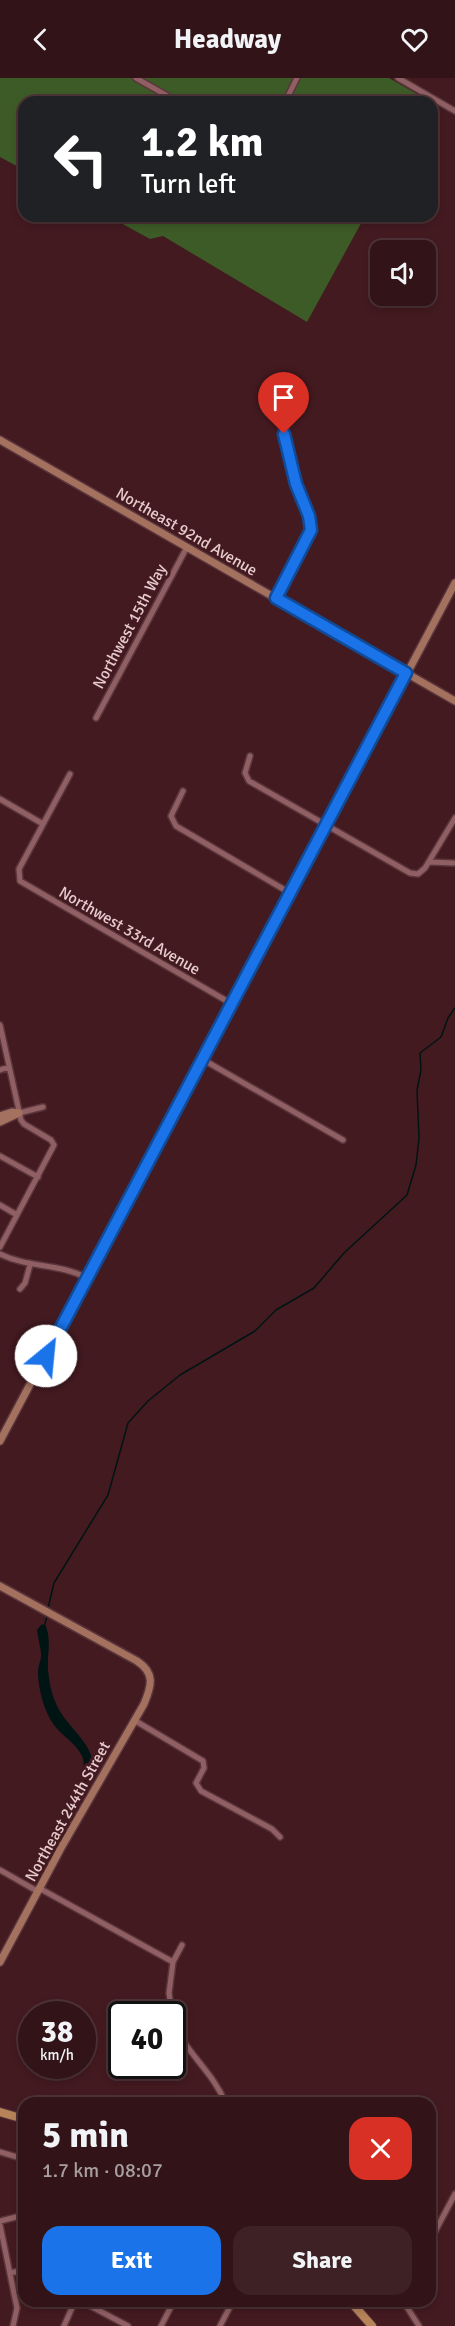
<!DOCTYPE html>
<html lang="en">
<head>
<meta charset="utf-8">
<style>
	:root { --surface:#321418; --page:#3d2125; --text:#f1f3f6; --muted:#a89ea2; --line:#4d3337; --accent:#1a73e8 }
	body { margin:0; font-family:Signika,sans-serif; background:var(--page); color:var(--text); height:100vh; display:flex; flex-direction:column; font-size:22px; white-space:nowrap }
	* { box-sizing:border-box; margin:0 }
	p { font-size:20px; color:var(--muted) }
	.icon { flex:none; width:33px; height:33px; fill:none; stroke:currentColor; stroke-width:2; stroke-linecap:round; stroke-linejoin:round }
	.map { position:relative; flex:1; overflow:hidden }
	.side { position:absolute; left:18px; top:2019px; width:418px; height:210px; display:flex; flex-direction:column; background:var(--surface); border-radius:18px; box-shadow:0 3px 9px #0003,0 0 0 2px var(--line) }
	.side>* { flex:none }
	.banner { position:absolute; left:18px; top:18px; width:420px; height:126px; border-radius:18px; box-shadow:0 3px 9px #0003,0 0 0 2px var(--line); background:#202124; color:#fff; overflow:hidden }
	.fabs { position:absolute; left:370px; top:162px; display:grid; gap:12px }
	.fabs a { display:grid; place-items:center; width:66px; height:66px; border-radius:12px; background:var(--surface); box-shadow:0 3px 9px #0003,0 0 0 2px var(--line); font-size:30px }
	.speed { position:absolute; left:18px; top:1923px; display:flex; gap:12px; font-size:30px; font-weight:700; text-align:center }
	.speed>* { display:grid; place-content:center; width:78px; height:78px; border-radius:50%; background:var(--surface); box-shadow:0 3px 9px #0003,0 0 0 2px var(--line); line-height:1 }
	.speed small { font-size:15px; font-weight:400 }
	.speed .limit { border:3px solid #111; border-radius:9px; background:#fff; color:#111 }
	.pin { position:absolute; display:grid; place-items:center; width:51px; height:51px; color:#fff; margin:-62px -26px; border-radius:50% 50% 50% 0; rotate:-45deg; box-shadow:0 0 6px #0007 }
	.pin .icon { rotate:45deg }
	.me { position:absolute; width:66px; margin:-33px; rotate:28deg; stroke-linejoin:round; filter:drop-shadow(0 0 4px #0008) }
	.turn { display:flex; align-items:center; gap:21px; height:126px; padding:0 24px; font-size:27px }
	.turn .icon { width:78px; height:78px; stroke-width:2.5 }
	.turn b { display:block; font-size:42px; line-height:51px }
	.round { display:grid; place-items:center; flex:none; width:63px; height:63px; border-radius:18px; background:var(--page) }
	.head { display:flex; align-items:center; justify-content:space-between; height:102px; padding:0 24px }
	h1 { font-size:36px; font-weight:700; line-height:45px }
	.button { display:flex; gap:12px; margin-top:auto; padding:12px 24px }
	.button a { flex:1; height:69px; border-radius:18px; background:var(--accent); color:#fff; font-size:24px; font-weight:700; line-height:69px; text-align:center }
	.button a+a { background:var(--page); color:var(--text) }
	header { display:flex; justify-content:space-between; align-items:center; height:78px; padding:0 24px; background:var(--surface); font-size:27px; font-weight:700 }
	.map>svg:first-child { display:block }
	.forest { fill:#3d5b27 }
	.water { fill:#001414 }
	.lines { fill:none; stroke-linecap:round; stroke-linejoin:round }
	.stream { stroke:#001414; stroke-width:1.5 }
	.street-casing { stroke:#5a363c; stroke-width:8 }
	.secondary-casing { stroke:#5a363c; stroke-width:10 }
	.primary-casing { stroke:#5a363c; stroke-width:10 }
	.street { stroke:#905f63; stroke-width:5 }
	.secondary { stroke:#a4715e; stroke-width:7 }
	.primary { stroke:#b78459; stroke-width:8 }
	.route-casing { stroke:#114b97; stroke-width:15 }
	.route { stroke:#1a73e8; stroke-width:10 }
	.labels { text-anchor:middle; stroke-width:6; stroke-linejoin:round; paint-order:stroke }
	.street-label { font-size:16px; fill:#e7cbcd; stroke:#431a20 }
</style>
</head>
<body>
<header><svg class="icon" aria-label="back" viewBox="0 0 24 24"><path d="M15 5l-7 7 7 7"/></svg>Headway<svg class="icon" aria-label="heart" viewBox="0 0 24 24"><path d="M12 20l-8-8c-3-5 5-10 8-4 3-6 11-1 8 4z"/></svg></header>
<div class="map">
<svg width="455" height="2248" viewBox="0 0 455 2248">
	<rect width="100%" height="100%" fill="#431a20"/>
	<path class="forest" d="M0,0H389L429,23L24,24V92L0,79Z
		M108,138H365L307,244L163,158L150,161Z"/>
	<path class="water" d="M45,1546C52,1562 47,1575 48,1592C49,1601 51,1615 55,1623C66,1653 104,1668 90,1704L85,1705C81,1697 86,1687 82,1678C76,1665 62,1658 54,1647C44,1633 38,1611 38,1593C38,1587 42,1581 41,1575C40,1567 38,1560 37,1552L41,1547Z"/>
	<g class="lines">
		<path class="stream" d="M48,1530L54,1505L108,1417L128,1345L148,1323L180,1297L255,1253L276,1232L314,1210L344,1175L407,1117L416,1087L419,1060L417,1012L421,992L420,975L441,959L448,940L455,930
			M45,1546L47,1538"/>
		<defs>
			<path id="street" d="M136,0L178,24
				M398,0L455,33
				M285,24L297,0
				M276,520L311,452L309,438L292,394L281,342
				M96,640L187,469
				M250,678L245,695L249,703L410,795L418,796L425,790L455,740
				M70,696L19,791L20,803L232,926
				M183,713L171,738L176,748L290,815
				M0,721L43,746
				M430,784L453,785
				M0,947L21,1042L24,1046L51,1062L54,1067L0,1169
				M202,981L343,1062
				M0,992L9,989
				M19,1035L43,1029
				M0,1078L38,1099
				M0,1127L17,1137
				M0,1176C28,1190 59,1185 87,1200
				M20,1211L25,1205L30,1187
				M134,1642L203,1683L204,1690L196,1705L201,1713L272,1751L280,1759
				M0,1792L37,1813
				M39,1810L173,1884L169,1915L172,1936
				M173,1884L182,1867
				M172,1940C183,1973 212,1992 225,2024
				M0,2074L24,2081
				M0,2143L24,2137
				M0,2147L17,2230L13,2248
				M430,2163L455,2116
				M10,2195L24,2192
				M81,2223L128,2248
				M403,2223L419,2248
				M64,2248L75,2223
				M161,2248L174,2223
				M220,2248L233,2223"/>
			<path id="secondary" d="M0,362L455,623
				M0,1038L12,1034L19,1035
				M0,1044L19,1035
				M0,1363L455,505
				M0,1508L137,1583C155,1595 152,1607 144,1626L61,1770L0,1884"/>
			<path id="primary" d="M0,2034L24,2041
				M350,2223L372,2248"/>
		</defs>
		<use href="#street" class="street-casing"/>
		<use href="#secondary" class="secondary-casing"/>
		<use href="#primary" class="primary-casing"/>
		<use href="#street" class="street"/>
		<use href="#secondary" class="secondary"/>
		<use href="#primary" class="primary"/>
	</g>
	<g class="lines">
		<defs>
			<path id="route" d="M46,1278L406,595L276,520L311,452L309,438L296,406L284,356"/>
		</defs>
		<use href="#route" class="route-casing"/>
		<use href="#route" class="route"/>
	</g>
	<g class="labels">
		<g class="street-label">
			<text transform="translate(187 453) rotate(30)" y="6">Northeast 92nd Avenue</text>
			<text transform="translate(129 548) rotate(-62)" y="6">Northwest 15th Way</text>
			<text transform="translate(130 852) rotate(30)" y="6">Northwest 33rd Avenue</text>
			<text transform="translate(67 1733) rotate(-61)" y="6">Northeast 244th Street</text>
		</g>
	</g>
</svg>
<div class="fabs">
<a><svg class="icon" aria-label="sound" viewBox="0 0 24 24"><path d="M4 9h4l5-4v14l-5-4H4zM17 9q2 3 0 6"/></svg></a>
</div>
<div class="speed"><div>38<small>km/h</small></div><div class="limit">40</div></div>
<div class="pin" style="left:284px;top:356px;background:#d93025"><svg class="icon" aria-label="arrive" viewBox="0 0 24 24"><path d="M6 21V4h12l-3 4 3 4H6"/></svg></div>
<svg class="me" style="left:46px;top:1278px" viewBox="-20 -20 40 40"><circle r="19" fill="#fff"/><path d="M0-13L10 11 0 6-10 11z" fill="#1a73e8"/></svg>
<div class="banner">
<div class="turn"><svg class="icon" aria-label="left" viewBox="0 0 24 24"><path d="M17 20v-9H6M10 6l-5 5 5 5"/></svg><div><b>1.2 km</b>Turn left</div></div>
</div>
<section class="side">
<div class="head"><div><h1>5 min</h1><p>1.7 km · 08:07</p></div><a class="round" style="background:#d93025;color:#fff"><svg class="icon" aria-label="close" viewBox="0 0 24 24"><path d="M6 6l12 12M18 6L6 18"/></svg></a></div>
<div class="button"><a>Exit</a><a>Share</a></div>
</section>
</div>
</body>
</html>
